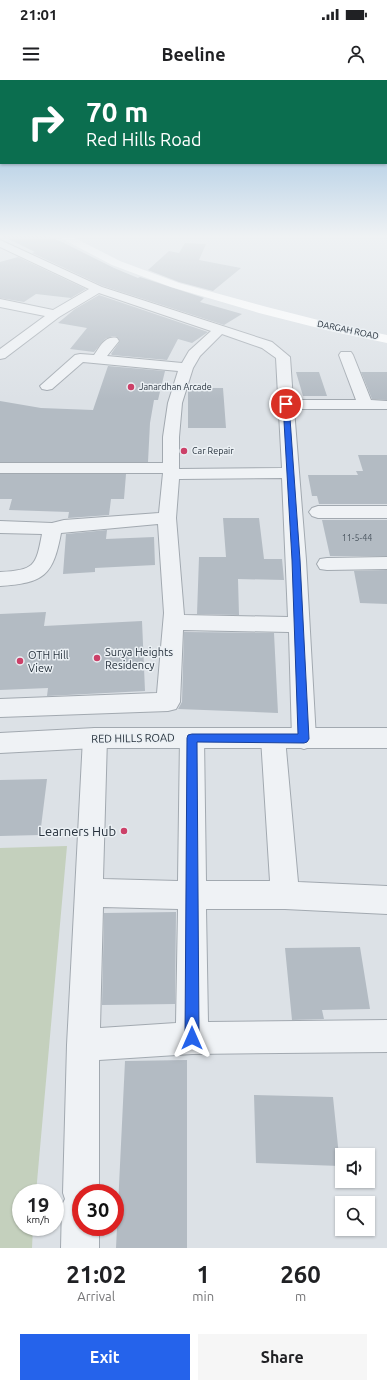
<!DOCTYPE html>
<html lang="en">
<head>
<meta charset="utf-8">
<style>
	:root { --surface:#fff; --page:#f6f6f6; --text:#202124; --muted:#757577; --accent:#2563eb }
	body { margin:0; font-family:Ubuntu,sans-serif; background:var(--page); color:var(--text); height:100vh; display:flex; flex-direction:column; font-size:15px; white-space:nowrap }
	* { box-sizing:border-box; margin:0 }
	p { font-size:13px; color:var(--muted) }
	.icon { flex:none; width:22px; height:22px; fill:none; stroke:currentColor; stroke-width:2; stroke-linecap:round; stroke-linejoin:round }
	.map { position:relative; height:1168px; overflow:hidden }
	.drawer { display:flex; flex-direction:column; background:var(--surface); flex:1 }
	.drawer>* { flex:none }
	.guide { position:absolute; left:0px; top:0px; width:387px; height:84px; box-shadow:0 1px 3px #0004; background:#0b6e4f; color:#fff; overflow:hidden }
	.controls { position:absolute; left:335px; top:1068px; display:grid; gap:8px }
	.controls a { display:grid; place-items:center; width:40px; height:40px; border-radius:0px; background:var(--surface); box-shadow:0 1px 3px #0004; font-size:20px }
	.speed { position:absolute; left:12px; top:1104px; display:flex; gap:8px; font-size:20px; font-weight:700; text-align:center }
	.speed>* { display:grid; place-content:center; width:52px; height:52px; border-radius:50%; background:var(--surface); box-shadow:0 1px 3px #0004; line-height:1 }
	.speed small { font-size:10px; font-weight:400 }
	.speed .limit { border:6px solid #d22; background:#fff; color:#111 }
	.pin { position:absolute; display:grid; place-items:center; width:34px; height:34px; color:#fff; margin:-17px; border:2px solid #fff; border-radius:50%; box-shadow:0 1px 4px #0007 }
	.me { position:absolute; width:44px; margin:-22px; rotate:0deg; stroke-linejoin:round; filter:drop-shadow(0 0 3px #0008) }
	.turn { display:flex; align-items:center; gap:14px; height:84px; padding:0 20px; font-size:18px }
	.turn .icon { width:52px; height:52px; stroke-width:2.5 }
	.turn b { display:block; font-size:28px; line-height:34px }
	.eta { display:flex; justify-content:space-evenly; align-items:center; height:68px; text-align:center }
	.eta b { font-size:24px; font-weight:600; line-height:28px }
	.action { display:flex; gap:8px; margin-top:auto; padding:8px 20px }
	.action a { flex:1; height:46px; border-radius:0px; background:var(--accent); color:#fff; font-size:16px; font-weight:600; line-height:46px; text-align:center }
	.action a+a { background:var(--page); color:var(--text) }
	.status { display:flex; justify-content:space-between; align-items:center; height:28px; padding:0 20px; background:var(--surface); direction:ltr }
	.status svg { height:11px; fill:currentColor }
	header { display:flex; justify-content:space-between; align-items:center; height:52px; padding:0 20px; background:var(--surface); font-size:18px; font-weight:600 }
	.map>svg:first-child { display:block }
	.green { fill:#c4d0bd }
	.building { fill:#b3bbc3 }
	.lines { fill:none; stroke-linecap:round; stroke-linejoin:round }
	.minor-casing { stroke:#a2a9b0; stroke-width:2 }
	.tertiary-casing { stroke:#a2a9b0; stroke-width:2 }
	.minor { fill:#eff2f5; fill-rule:evenodd }
	.tertiary { fill:#eff2f5; fill-rule:evenodd }
	.secondary { fill:#fff; fill-rule:evenodd }
	.route { fill:#2563eb; stroke:#184099 }
	.poi-dot { fill:#cc4068; stroke:#ebf0f4; stroke-width:1.5 }
	.labels { text-anchor:middle; stroke-width:3; stroke-linejoin:round; paint-order:stroke }
	.far-street-label { font-size:9px; fill:#26313c; stroke:#ebf0f4 }
	.far-poi-label { font-size:9px; fill:#26313c; stroke:#ebf0f4; text-anchor:start }
	.number-label { font-size:9px; fill:#49545e }
	.poi-label { font-size:11px; fill:#26313c; stroke:#ebf0f4; text-anchor:start }
	.street-label { font-size:11px; fill:#26313c; stroke:#ebf0f4 }
	.near-poi-label { font-size:13px; fill:#26313c; stroke:#ebf0f4; text-anchor:end }
</style>
</head>
<body>
<div class="status"><b>21:01</b><svg viewBox="0 0 49 12"><path d="M0 12V9h3v3zM5 12V6h3v6zM10 12V3h3v9zM15 12V0h3v12zM26 1h20v11H26zM47 4h2v5h-2z"/></svg></div>
<header><svg class="icon" aria-label="menu" viewBox="0 0 24 24"><path d="M4 6h16M4 12h16M4 18h16"/></svg>Beeline<svg class="icon" aria-label="person" viewBox="0 0 24 24"><circle cx="12" cy="8" r="4"/><path d="M4 21q1-7 8-7t8 7"/></svg></header>
<div class="map">
<svg width="387" height="1168" viewBox="0 0 387 1168">
	<rect width="100%" height="100%" fill="#dce1e6"/>
	<path class="green" d="M67,766L36,1113H21V1147H33L32,1168H0V768Z"/>
	<path class="building" d="M0,155H45L56,160H58L114,188L138,198L140,197L204,218L200,222L242,234L224,245L103,206L32,173L35,172Z
		M185,163L206,164L199,180L241,188L213,211L179,202L148,190L169,171L179,173Z
		M18,177L86,209L71,218L36,214L24,222L0,218V182Z
		M99,215L208,252L192,263L178,259L167,280L112,275L111,274L120,261L117,257L113,256L105,259L94,272L70,269L87,248L58,243L75,229Z
		M108,286L165,291L158,320H154L150,343L148,382H0V321L41,328L93,330Z
		M296,292H319L327,316H303Z
		M361,292H387V320L372,319Z
		M188,308H223L226,348H188Z
		M358,375H387V424H319L317,416H312L308,395H358L356,391H363Z
		M0,394H126L124,419H111L109,435L68,438L69,432L9,430L12,419H0Z
		M223,438H259L264,479H282L284,500L238,499L239,535L197,534L199,477H226Z
		M322,440H387V476H330Z
		M107,450L106,459L154,457L155,485L95,488V492L63,494L66,454Z
		M387,490V524L360,523L354,491Z
		M46,532L44,546L142,541L145,611L47,616L48,608L0,610V534Z
		M184,552L274,553L278,633L178,629L182,622Z
		M47,699L40,755L0,756V700Z
		M176,832L175,924L102,925L104,833Z
		M360,867L370,929L322,930L324,939L292,940L285,868Z
		M187,980V1168H116L125,981Z
		M254,1015L333,1017L340,1086L256,1083Z"/>
	<g class="lines">
		<defs>
			<path id="minor" d="M0,160L102,207L272,262L290,277L293,320H356L339,275L341,272H351L353,275L371,320L387,321V329H294L306,480L316,659L313,666L304,669L295,666L292,659L289,552L183,550L180,622L176,629L168,631L0,637V619L157,613L164,533L158,444L61,453C53,496 44,503 0,506V492C34,490 36,487 42,454L0,453V441L52,443L64,440L159,433L163,393H0V383H163V357L168,323L178,291L83,282L52,309L47,310L42,309L40,306L75,275L80,274L94,275C100,267 105,255 117,258L119,261L107,276L182,283L189,271L211,251L99,213L59,237L5,278L0,279V269L45,236L0,227V219L53,230L89,209L0,167ZM222,254L262,268L276,278L282,388L179,389V357L182,323L193,288L200,276ZM282,398L288,537L184,535L176,438L179,399Z
				M318,426H387V438H318L312,436L309,432L312,428Z
				M387,477V489L327,490L320,489L317,484L320,479L327,478Z
				M95,648L104,651L107,658L103,799L178,801L180,658L183,651L192,648L201,651L204,658L206,801H270L261,658L264,651L273,648L282,651L285,658L298,802L387,806V834L285,829H206L208,942L387,940V972L192,974L99,980V1113H81V1147H99V1168H61L62,1125L65,1119L63,1113L67,965L83,658L86,651ZM103,827L178,829L176,943L100,948Z"/>
			<path id="tertiary" d="M95,648H387V668H95L0,673V653Z"/>
		</defs>
		<use href="#minor" class="minor-casing"/>
		<use href="#tertiary" class="tertiary-casing"/>
		<use href="#minor" class="minor"/>
		<use href="#tertiary" class="tertiary"/>
		<path class="secondary" d="M55,155H69L120,181L179,203L267,227L330,243L387,255V263L330,251L259,233L171,207L112,185Z"/>
	</g>
	<linearGradient id="sky" x2="0" y2="1"><stop stop-color="#87b4da"/><stop offset="0.49" stop-color="#eff2f4"/><stop offset="1" stop-color="#eff2f4" stop-opacity="0"/></linearGradient>
	<rect width="387" height="319" fill="url(#sky)"/>
	<path class="route" d="M286,322L289,324L300,480L309,659L307,662L304,663L197,662L199,958L197,963L192,965L187,963L185,958L187,658L188,655L192,654H298L292,480L283,324Z"/>
	<g class="poi-dot">
		<circle cx="131" cy="307" r="4"/>
		<circle cx="184" cy="371" r="4"/>
		<circle cx="97" cy="578" r="4"/>
		<circle cx="20" cy="581" r="4"/>
		<circle cx="124" cy="751" r="4"/>
	</g>
	<g class="labels">
		<g class="far-street-label">
			<text transform="translate(348 250) rotate(12)" y="3">DARGAH ROAD</text>
		</g>
		<g class="far-poi-label">
			<text x="139" y="310">Janardhan Arcade</text>
			<text x="192" y="374">Car Repair</text>
		</g>
		<g class="number-label">
			<text x="357" y="461">11-5-44</text>
		</g>
		<g class="poi-label">
			<text x="105" y="576">Surya Heights<tspan x="105" dy="13">Residency</tspan></text>
			<text x="28" y="579">OTH Hill<tspan x="28" dy="13">View</tspan></text>
		</g>
		<g class="street-label">
			<text transform="translate(133 658) rotate(-1)" y="4">RED HILLS ROAD</text>
		</g>
		<g class="near-poi-label">
			<text x="116" y="756">Learners Hub</text>
		</g>
	</g>
</svg>
<div class="controls">
<a><svg class="icon" aria-label="sound" viewBox="0 0 24 24"><path d="M4 9h4l5-4v14l-5-4H4zM17 9q2 3 0 6"/></svg></a>
<a><svg class="icon" aria-label="search" viewBox="0 0 24 24"><circle cx="10" cy="10" r="6"/><path d="M15 15l6 6"/></svg></a>
</div>
<div class="speed"><div>19<small>km/h</small></div><div class="limit">30</div></div>
<div class="pin" style="left:286px;top:324px;background:#d93025"><svg class="icon" aria-label="arrive" viewBox="0 0 24 24"><path d="M6 21V4h12l-3 4 3 4H6"/></svg></div>
<svg class="me" style="left:192px;top:958px" viewBox="-20 -20 40 40"><path d="M0-17L14 15 0 8-14 15z" fill="#2563eb" stroke="#fff" stroke-width="4"/></svg>
<div class="guide">
<div class="turn"><svg class="icon" aria-label="right" viewBox="0 0 24 24"><path d="M7 20v-9h11M14 6l5 5-5 5"/></svg><div><b>70 m</b>Red Hills Road</div></div>
</div>
</div>
<section class="drawer">
<div class="eta">
<div><b>21:02</b><p>Arrival</p></div>
<div><b>1</b><p>min</p></div>
<div><b>260</b><p>m</p></div>
</div>
<div class="action"><a>Exit</a><a>Share</a></div>
</section>
</body>
</html>
